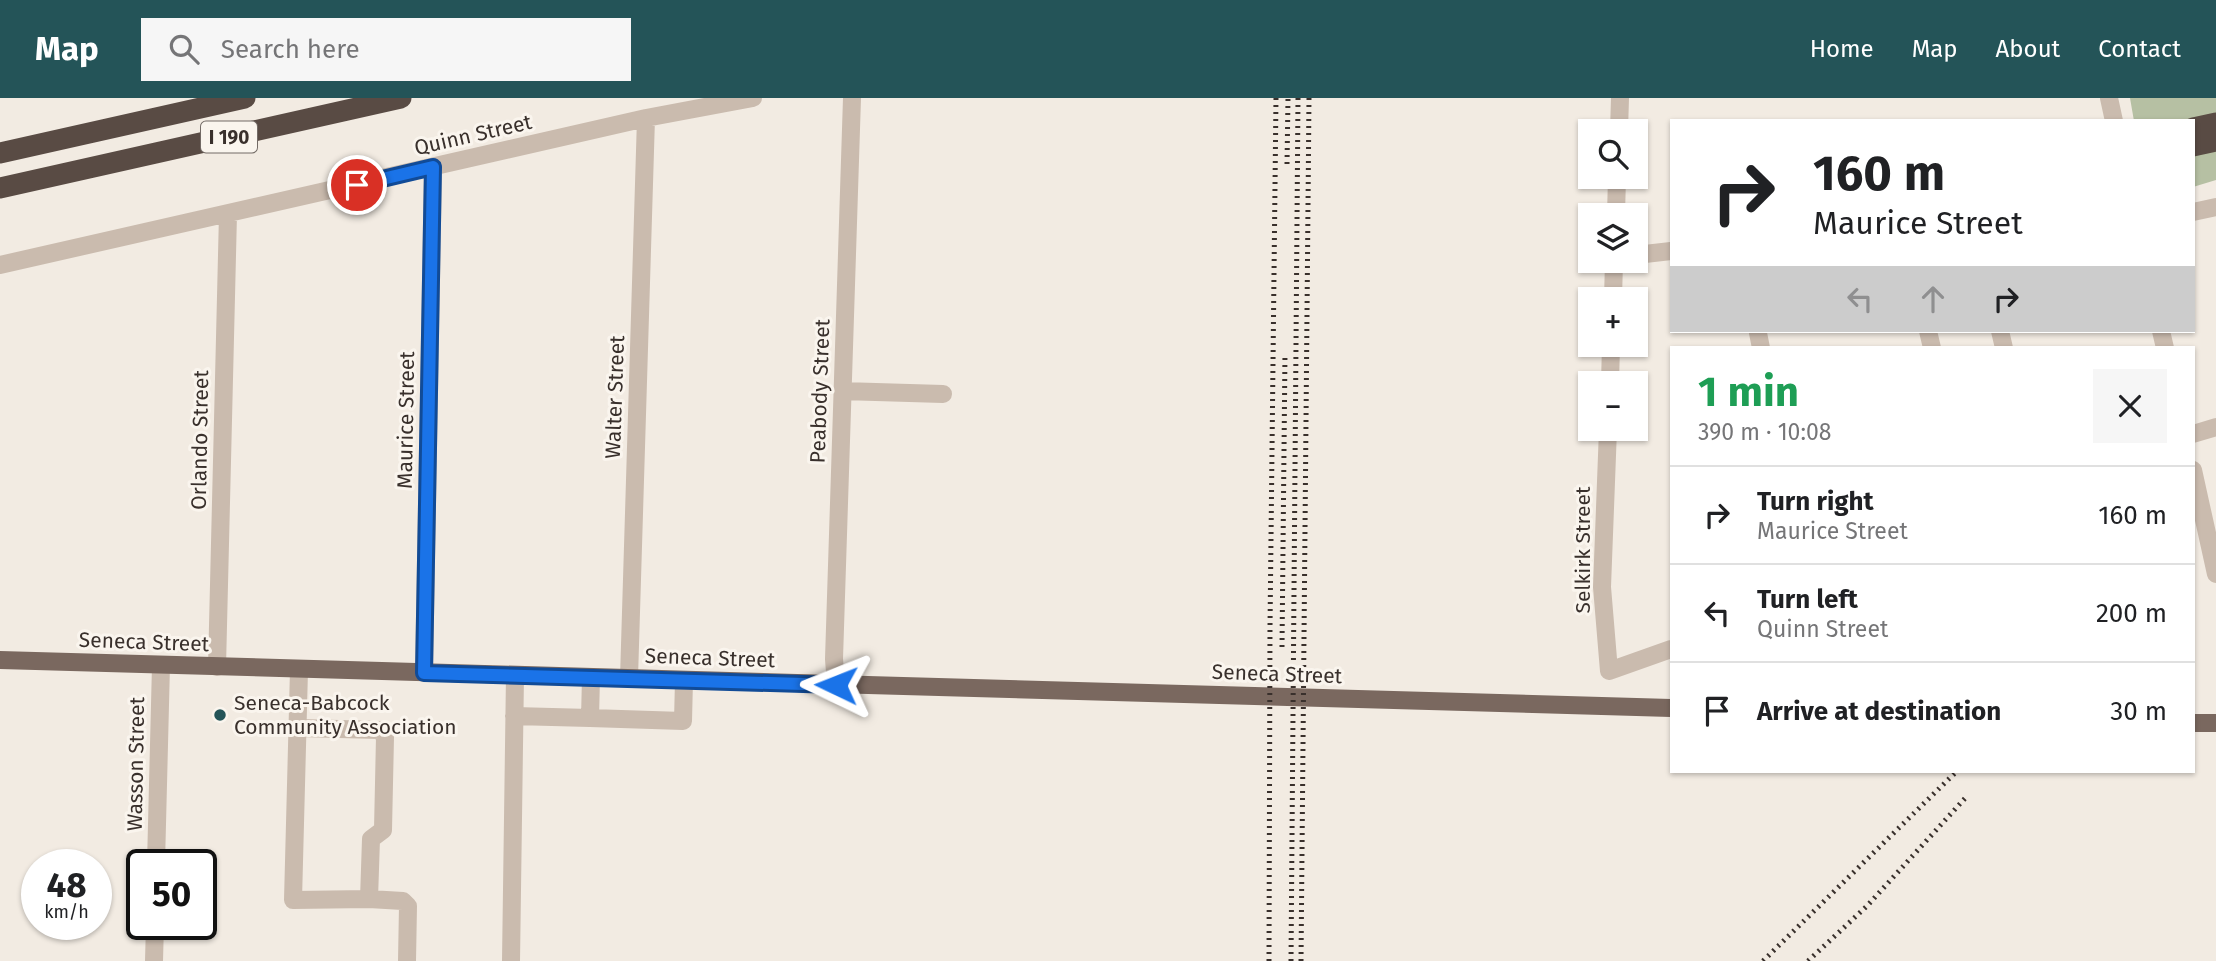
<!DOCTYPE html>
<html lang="en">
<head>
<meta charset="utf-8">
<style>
	:root { --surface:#fff; --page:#f6f6f6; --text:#202124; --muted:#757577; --line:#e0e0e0; --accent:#245458 }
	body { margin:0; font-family:"Fira Sans",sans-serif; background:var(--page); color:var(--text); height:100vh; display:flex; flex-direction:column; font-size:26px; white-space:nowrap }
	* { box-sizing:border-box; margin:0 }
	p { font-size:23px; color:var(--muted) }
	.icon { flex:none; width:38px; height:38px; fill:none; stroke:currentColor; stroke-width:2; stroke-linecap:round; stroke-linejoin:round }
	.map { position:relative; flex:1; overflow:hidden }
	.sheet { position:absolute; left:1670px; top:248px; width:525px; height:427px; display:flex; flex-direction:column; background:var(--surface); border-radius:0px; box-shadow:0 2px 5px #0004 }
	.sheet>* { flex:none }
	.guide { position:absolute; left:1670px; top:21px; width:525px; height:214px; border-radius:0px; box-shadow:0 2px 5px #0004; background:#fff; color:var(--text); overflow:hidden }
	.controls { position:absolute; left:1578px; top:21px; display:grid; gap:14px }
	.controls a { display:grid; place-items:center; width:70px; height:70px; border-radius:0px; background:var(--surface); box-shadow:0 2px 5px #0004; font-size:35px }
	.speed { position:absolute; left:21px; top:751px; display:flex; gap:14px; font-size:35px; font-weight:700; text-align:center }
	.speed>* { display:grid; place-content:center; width:91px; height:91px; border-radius:50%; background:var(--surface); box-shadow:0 2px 5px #0004; line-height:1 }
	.speed small { font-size:18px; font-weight:400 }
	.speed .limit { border:4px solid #111; border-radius:10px; background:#fff; color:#111 }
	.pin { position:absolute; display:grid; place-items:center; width:60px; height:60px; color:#fff; margin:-30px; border:4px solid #fff; border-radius:50%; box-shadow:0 2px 7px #0007 }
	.me { position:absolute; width:77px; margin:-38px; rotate:272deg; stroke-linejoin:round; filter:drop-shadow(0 0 5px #0008) }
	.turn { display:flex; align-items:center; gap:24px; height:147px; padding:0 28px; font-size:32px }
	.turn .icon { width:91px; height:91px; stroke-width:2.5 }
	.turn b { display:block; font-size:49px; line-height:60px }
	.lanes { display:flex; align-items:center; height:66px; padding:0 28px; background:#0003; justify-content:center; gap:35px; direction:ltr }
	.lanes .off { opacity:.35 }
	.round { display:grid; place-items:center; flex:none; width:74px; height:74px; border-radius:0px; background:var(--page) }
	.head { display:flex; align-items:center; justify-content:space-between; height:119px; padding:0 28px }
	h1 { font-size:42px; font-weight:700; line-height:52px; color:#1e9e55 }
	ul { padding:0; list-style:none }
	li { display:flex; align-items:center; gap:21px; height:98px; padding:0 28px; border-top:2px solid var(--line) }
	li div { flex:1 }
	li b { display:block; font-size:26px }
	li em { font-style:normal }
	header { display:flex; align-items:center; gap:42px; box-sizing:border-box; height:98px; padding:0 35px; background:var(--accent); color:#fff }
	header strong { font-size:33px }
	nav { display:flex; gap:38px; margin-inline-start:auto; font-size:24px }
	.search { width:490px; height:63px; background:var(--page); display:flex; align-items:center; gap:18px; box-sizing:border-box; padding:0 24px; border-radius:0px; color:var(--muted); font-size:26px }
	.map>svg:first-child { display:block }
	.green { fill:#b6c0a3 }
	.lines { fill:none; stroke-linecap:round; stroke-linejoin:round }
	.minor { stroke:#cabbae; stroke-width:18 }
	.major { stroke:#7a685f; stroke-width:18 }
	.highway { stroke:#594b44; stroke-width:21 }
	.rail { stroke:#39302c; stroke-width:5; stroke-dasharray:2 5; stroke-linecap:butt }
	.route-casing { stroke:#114b97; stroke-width:18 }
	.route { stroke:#1a73e8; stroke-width:12 }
	.poi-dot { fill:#245458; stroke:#faf5ee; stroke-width:2.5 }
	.labels { text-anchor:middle; stroke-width:6; stroke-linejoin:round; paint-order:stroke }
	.shield { fill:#faf5ee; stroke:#736b66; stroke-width:2 }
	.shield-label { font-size:19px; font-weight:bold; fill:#39302c }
	.street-label { font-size:21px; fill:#39302c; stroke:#faf5ee }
	.poi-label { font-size:21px; fill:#39302c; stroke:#faf5ee; text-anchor:start }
</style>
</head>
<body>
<header>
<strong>Map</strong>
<div class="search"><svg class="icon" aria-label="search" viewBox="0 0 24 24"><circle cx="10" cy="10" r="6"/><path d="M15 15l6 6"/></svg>Search here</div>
<nav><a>Home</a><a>Map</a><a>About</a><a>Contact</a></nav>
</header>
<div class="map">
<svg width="2216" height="863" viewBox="0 0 2216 863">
	<rect width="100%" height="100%" fill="#f2ebe2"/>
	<path class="green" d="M2130,0H2216V82L2193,89V23H2134Z"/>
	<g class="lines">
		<path class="minor" d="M2109,0L2114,23
			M1619,33L1620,0
			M2193,114L2216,109
			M1616,117L1617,79
			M1636,157L1671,153
			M0,167L646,20L753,0
			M1613,201L1614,163
			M1928,233L1932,250
			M2000,233L2004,250
			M2161,233L2165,250
			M1758,235L1761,250
			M1610,285L1611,247
			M842,293L943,296
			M1608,331L1602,489L1609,573L1671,551
			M2193,336L2216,329
			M2193,372L2216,476
			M217,569L228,116
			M424,575L433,70
			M591,579L590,620L683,623L684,582
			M629,580L646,20
			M836,587L834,561L852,0
			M514,618L590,620
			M298,630L380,632L385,639L383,732L371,741L369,801L293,802L299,572
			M156,766L161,567
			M369,801L403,803L408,808L407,863
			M154,863L155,826
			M511,863L515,577"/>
		<path class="major" d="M0,562L1671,610
			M2193,625H2216"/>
		<path class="highway" d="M2193,30L2216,25
			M2193,48L2216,43
			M0,55L245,0
			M0,90L401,0"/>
		<path class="rail" d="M1287,66L1288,0
			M1282,549L1285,255
			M1269,863L1270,529L1276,0
			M1291,863L1298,0
			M1301,863L1309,0
			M1763,863L1956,674
			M1808,863L1867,808L1968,697"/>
	</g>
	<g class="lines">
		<defs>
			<path id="route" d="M357,87L433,69L424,575L836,587"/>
		</defs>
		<use href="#route" class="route-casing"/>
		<use href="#route" class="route"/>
	</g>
	<circle class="poi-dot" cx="220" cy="617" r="7"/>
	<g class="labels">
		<rect class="shield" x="201" y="23.5" width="56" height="31" rx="5"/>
		<g class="shield-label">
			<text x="229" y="46">I 190</text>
		</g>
		<g class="street-label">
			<text transform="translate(473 37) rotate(-13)" y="7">Quinn Street</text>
			<text transform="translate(820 293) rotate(-88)" y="7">Peabody Street</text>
			<text transform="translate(615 299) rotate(-88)" y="7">Walter Street</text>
			<text transform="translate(406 322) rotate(-89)" y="7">Maurice Street</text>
			<text transform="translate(200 342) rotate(-89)" y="7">Orlando Street</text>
			<text transform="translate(1583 452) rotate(-90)" y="7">Selkirk Street</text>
			<text transform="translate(144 544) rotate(2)" y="7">Seneca Street</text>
			<text transform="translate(710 560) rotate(2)" y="7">Seneca Street</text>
			<text transform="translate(1277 576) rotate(2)" y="7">Seneca Street</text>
			<text transform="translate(136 666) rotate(-89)" y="7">Wasson Street</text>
		</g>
		<g class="poi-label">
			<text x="234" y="612">Seneca-Babcock<tspan x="234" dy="24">Community Association</tspan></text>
		</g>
	</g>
</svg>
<div class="controls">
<a><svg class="icon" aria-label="search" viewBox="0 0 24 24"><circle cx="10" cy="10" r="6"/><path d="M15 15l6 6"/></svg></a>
<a><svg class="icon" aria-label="layers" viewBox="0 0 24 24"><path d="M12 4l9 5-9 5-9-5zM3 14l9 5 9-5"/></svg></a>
<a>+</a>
<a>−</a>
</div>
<div class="speed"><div>48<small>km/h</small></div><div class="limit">50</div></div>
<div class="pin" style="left:357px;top:87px;background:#d93025"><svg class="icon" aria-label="arrive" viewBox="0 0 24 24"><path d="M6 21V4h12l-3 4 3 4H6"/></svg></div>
<svg class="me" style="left:836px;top:587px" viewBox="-20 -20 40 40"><path d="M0-17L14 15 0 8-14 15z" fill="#1a73e8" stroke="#fff" stroke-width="4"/></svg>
<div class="guide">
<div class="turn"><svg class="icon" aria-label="right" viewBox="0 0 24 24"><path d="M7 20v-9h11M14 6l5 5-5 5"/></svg><div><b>160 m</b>Maurice Street</div></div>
<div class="lanes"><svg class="icon off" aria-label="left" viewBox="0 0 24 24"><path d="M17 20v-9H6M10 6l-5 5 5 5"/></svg><svg class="icon off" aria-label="ahead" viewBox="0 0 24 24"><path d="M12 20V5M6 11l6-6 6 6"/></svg><svg class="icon" aria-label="right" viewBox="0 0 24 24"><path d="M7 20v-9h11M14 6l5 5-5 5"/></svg></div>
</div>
<section class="sheet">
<div class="head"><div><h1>1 min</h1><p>390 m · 10:08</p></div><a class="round"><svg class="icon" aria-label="close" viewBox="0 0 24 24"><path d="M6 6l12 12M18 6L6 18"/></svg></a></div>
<ul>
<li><svg class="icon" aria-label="right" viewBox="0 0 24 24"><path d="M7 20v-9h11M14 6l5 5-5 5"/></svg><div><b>Turn right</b><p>Maurice Street</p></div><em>160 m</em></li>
<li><svg class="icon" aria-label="left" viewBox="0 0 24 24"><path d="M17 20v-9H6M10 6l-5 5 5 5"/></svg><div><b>Turn left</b><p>Quinn Street</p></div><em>200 m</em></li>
<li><svg class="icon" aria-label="arrive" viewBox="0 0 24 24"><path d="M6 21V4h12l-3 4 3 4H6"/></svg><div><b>Arrive at destination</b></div><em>30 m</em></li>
</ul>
</section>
</div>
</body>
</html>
